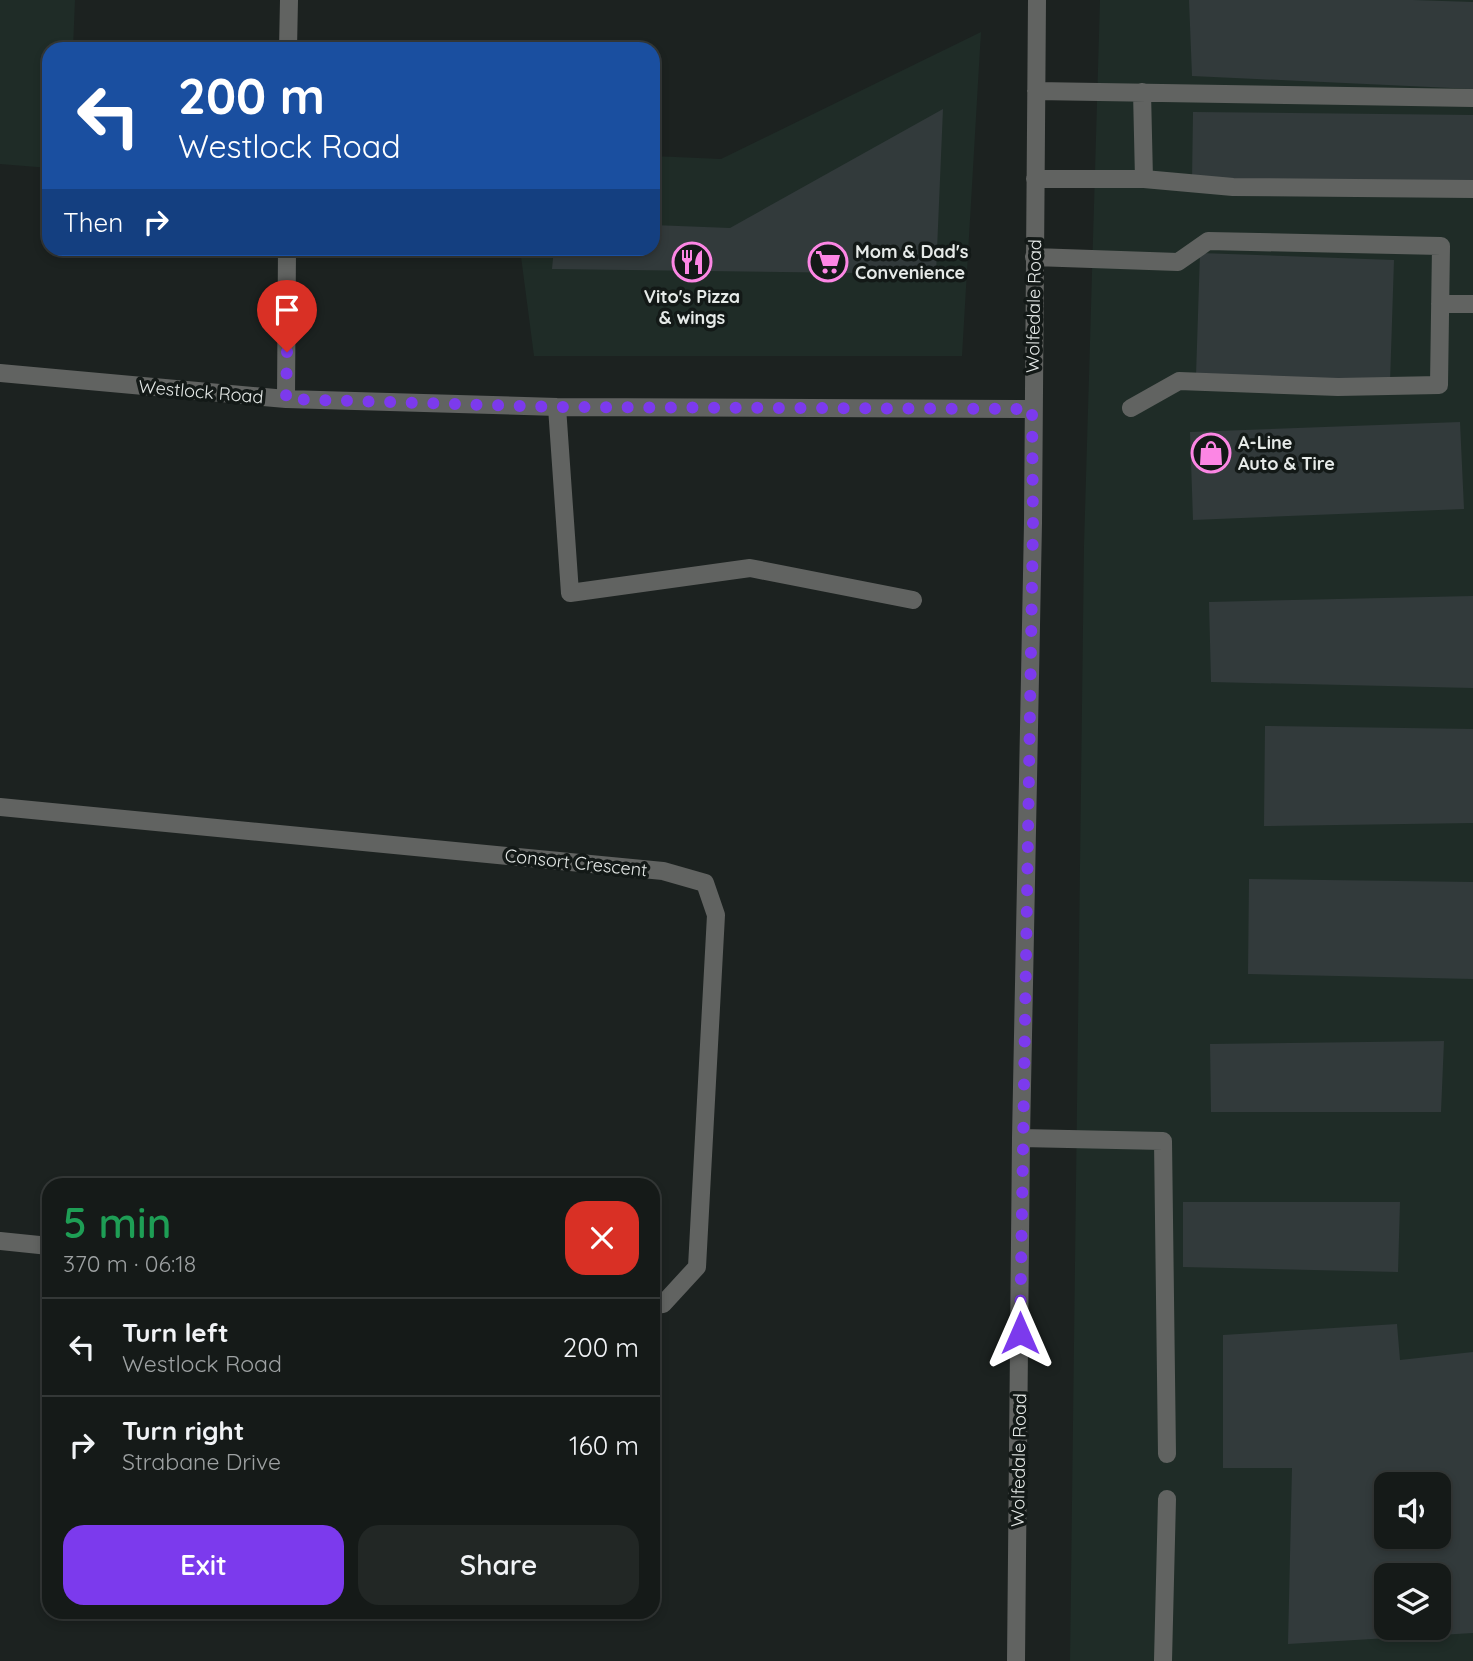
<!DOCTYPE html>
<html lang="en">
<head>
<meta charset="utf-8">
<style>
	:root { --surface:#151a18; --page:#222725; --text:#f1f3f6; --muted:#9da1a2; --line:#343837; --accent:#7c3aed }
	body { margin:0; font-family:Quicksand,sans-serif; background:var(--page); color:var(--text); height:100vh; display:flex; flex-direction:column; font-size:26px; white-space:nowrap }
	* { box-sizing:border-box; margin:0 }
	p { font-size:23px; color:var(--muted) }
	.icon { flex:none; width:38px; height:38px; fill:none; stroke:currentColor; stroke-width:2; stroke-linecap:round; stroke-linejoin:round }
	.map { position:relative; flex:1; overflow:hidden }
	.side { position:absolute; left:42px; top:1178px; width:618px; height:441px; display:flex; flex-direction:column; background:var(--surface); border-radius:21px; box-shadow:0 4px 10px #0003,0 0 0 2px var(--line) }
	.side>* { flex:none }
	.guide { position:absolute; left:42px; top:42px; width:618px; height:214px; border-radius:21px; box-shadow:0 4px 10px #0003,0 0 0 2px var(--line); background:#1a4fa0; color:#fff; overflow:hidden }
	.controls { position:absolute; left:1374px; top:1472px; display:grid; gap:14px }
	.controls a { display:grid; place-items:center; width:77px; height:77px; border-radius:14px; background:var(--surface); box-shadow:0 4px 10px #0003,0 0 0 2px var(--line); font-size:35px }
	.pin { position:absolute; display:grid; place-items:center; width:60px; height:60px; color:#fff; margin:-72px -30px; border-radius:50% 50% 50% 0; rotate:-45deg; box-shadow:0 0 7px #0007 }
	.pin .icon { rotate:45deg }
	.me { position:absolute; width:77px; margin:-38px; rotate:0deg; stroke-linejoin:round; filter:drop-shadow(0 0 5px #0008) }
	.turn { display:flex; align-items:center; gap:24px; height:147px; padding:0 21px; font-size:32px }
	.turn .icon { width:91px; height:91px; stroke-width:2.5 }
	.turn b { display:block; font-size:49px; line-height:60px }
	.then { display:flex; align-items:center; height:66px; padding:0 21px; background:#0003; gap:14px; font-size:26px }
	.round { display:grid; place-items:center; flex:none; width:74px; height:74px; border-radius:21px; background:var(--page) }
	.headline { display:flex; align-items:center; justify-content:space-between; height:119px; padding:0 21px }
	h1 { font-size:42px; font-weight:600; line-height:52px; color:#1e9e55 }
	.action { display:flex; gap:14px; margin-top:auto; padding:14px 21px }
	.action a { flex:1; height:80px; border-radius:21px; background:var(--accent); color:#fff; font-size:28px; font-weight:600; line-height:80px; text-align:center }
	.action a+a { background:var(--page); color:var(--text) }
	ul { padding:0; list-style:none }
	li { display:flex; align-items:center; gap:21px; height:98px; padding:0 21px; border-top:2px solid var(--line) }
	li div { flex:1 }
	li b { display:block; font-size:26px }
	li em { font-style:normal }
	.map>svg:first-child { display:block }
	.built { fill:#1f2c27; fill-rule:evenodd }
	.building { fill:#323a3b; fill-rule:evenodd }
	.lines { fill:none; stroke-linecap:round; stroke-linejoin:round }
	.minor { stroke:#616361; stroke-width:18 }
	.route { stroke:#7c3aed; stroke-width:12; stroke-dasharray:0 21.6 }
	.labels { text-anchor:middle; stroke-width:7; stroke-linejoin:round; paint-order:stroke }
	.poi-label { font-size:18px; font-weight:bold; fill:#e6eae8; stroke:#131917; text-anchor:start }
	.street-label { font-size:18px; fill:#e6eae8; stroke:#131917 }
</style>
</head>
<body>
<div class="map">
<svg width="1473" height="1661" viewBox="0 0 1473 1661">
	<rect width="100%" height="100%" fill="#1c2220"/>
	<path class="built" d="M0,0H75L73,49H49V168L0,164Z
		M1100,0H1473V1661H1070L1084,546ZM1386,1484H1438V1536H1386ZM1386,1575H1438V1628H1386Z
		M981,32L962,356H534L520,249L653,248V156L721,159Z"/>
	<path class="building" d="M1189,0H1413L1473,2V89L1192,76Z
		M943,109L936,274L552,269L554,248H653V225L730,228Z
		M1193,112L1473,115V183L1192,181Z
		M1200,253L1394,260L1390,383L1196,376Z
		M1460,422L1464,509L1193,520L1190,432Z
		M1473,596V688L1211,682L1209,602Z
		M1265,726L1473,729V823L1264,826Z
		M1249,879L1473,882V979L1248,974Z
		M1444,1041L1441,1112H1211L1210,1044Z
		M1183,1202H1400L1398,1272L1183,1267Z
		M1397,1324L1400,1360L1473,1352V1633L1288,1644L1292,1468H1223V1335ZM1386,1484H1438V1536H1386ZM1386,1575H1438V1628H1386Z"/>
	<g class="lines">
		<path class="minor" d="M288,49L289,0
			M1036,91L1473,98
			M1142,92L1144,179
			M1035,179H1144L1233,187L1473,189
			M1034,257L1178,262L1208,241L1441,246L1439,385L1338,387L1179,381L1131,408
			M1440,304H1473
			M0,373L286,399L557,407L1032,409
			M286,399L287,248
			M557,407L570,593L750,568L913,600
			M0,807L663,871L705,883L716,915L697,1267L663,1304L653,1305
			M1021,1138L1163,1141L1167,1454
			M0,1241L49,1246
			M1016,1661L1021,1138L1033,523L1037,0
			M1163,1661L1167,1499"/>
	</g>
	<g class="lines">
		<path class="route" d="M287,352L286,399L556,407L1032,409L1033,523L1020,1333"/>
	</g>
	<defs>
		<symbol id="restaurant-ring" viewBox="-11 -11 22 22"><circle r="9.5" fill="#131917" stroke="#fc86e4" stroke-width="1.5"/><path d="M-5-6h1v4h1v-4h1v4h1v-4h1v5L-1.5 .5V6h-2V.5L-5-1ZM5-6V6H3V1.5H1.5Q1.5-4 5-6Z" fill="#fc86e4"/></symbol>
		<symbol id="supermarket-ring" viewBox="-11 -11 22 22"><circle r="9.5" fill="#131917" stroke="#fc86e4" stroke-width="1.5"/><path d="M-6-5.5h2.5l.6 2H6L4.5 2H-2.5L-4.4-4H-6ZM-1.5 3.2a1.3 1.3 0 1 0 .1 0ZM3 3.2a1.3 1.3 0 1 0 .1 0Z" fill="#fc86e4"/></symbol>
		<symbol id="shop-ring" viewBox="-11 -11 22 22"><circle r="9.5" fill="#131917" stroke="#fc86e4" stroke-width="1.5"/><path d="M-5-2.5h2.3a2.7 3.5 0 0 1 5.4 0H5L5.5 6h-11ZM-1.5-2.5h3a1.5 2.3 0 0 0-3 0Z" fill="#fc86e4"/></symbol>
	</defs>
	<g fill-rule="evenodd">
		<use href="#restaurant-ring" x="670" y="240" width="44" height="44"/>
		<use href="#supermarket-ring" x="806" y="240" width="44" height="44"/>
		<use href="#shop-ring" x="1189" y="431" width="44" height="44"/>
	</g>
	<g class="labels">
		<g class="poi-label">
			<text x="855" y="258">Mom &amp; Dad's<tspan x="855" dy="21">Convenience</tspan></text>
			<text x="692" y="303" text-anchor="middle">Vito's Pizza<tspan x="692" dy="21">&amp; wings</tspan></text>
			<text x="1238" y="449">A-Line<tspan x="1238" dy="21">Auto &amp; Tire</tspan></text>
		</g>
		<g class="street-label">
			<text transform="translate(1034 306) rotate(-89)" y="6">Wolfedale Road</text>
			<text transform="translate(201 392) rotate(5)" y="6">Westlock Road</text>
			<text transform="translate(576 863) rotate(6)" y="6">Consort Crescent</text>
			<text transform="translate(1019 1460) rotate(-89)" y="6">Wolfedale Road</text>
		</g>
	</g>
</svg>
<div class="controls">
<a><svg class="icon" aria-label="sound" viewBox="0 0 24 24"><path d="M4 9h4l5-4v14l-5-4H4zM17 9q2 3 0 6"/></svg></a>
<a><svg class="icon" aria-label="layers" viewBox="0 0 24 24"><path d="M12 4l9 5-9 5-9-5zM3 14l9 5 9-5"/></svg></a>
</div>
<div class="pin" style="left:287px;top:352px;background:#d93025"><svg class="icon" aria-label="arrive" viewBox="0 0 24 24"><path d="M6 21V4h12l-3 4 3 4H6"/></svg></div>
<svg class="me" style="left:1020px;top:1333px" viewBox="-20 -20 40 40"><path d="M0-17L14 15 0 8-14 15z" fill="#7c3aed" stroke="#fff" stroke-width="4"/></svg>
<div class="guide">
<div class="turn"><svg class="icon" aria-label="left" viewBox="0 0 24 24"><path d="M17 20v-9H6M10 6l-5 5 5 5"/></svg><div><b>200 m</b>Westlock Road</div></div>
<div class="then">Then<svg class="icon" aria-label="right" viewBox="0 0 24 24"><path d="M7 20v-9h11M14 6l5 5-5 5"/></svg></div>
</div>
<section class="side">
<div class="headline"><div><h1>5 min</h1><p>370 m · 06:18</p></div><a class="round" style="background:#d93025;color:#fff"><svg class="icon" aria-label="close" viewBox="0 0 24 24"><path d="M6 6l12 12M18 6L6 18"/></svg></a></div>
<ul>
<li><svg class="icon" aria-label="left" viewBox="0 0 24 24"><path d="M17 20v-9H6M10 6l-5 5 5 5"/></svg><div><b>Turn left</b><p>Westlock Road</p></div><em>200 m</em></li>
<li><svg class="icon" aria-label="right" viewBox="0 0 24 24"><path d="M7 20v-9h11M14 6l5 5-5 5"/></svg><div><b>Turn right</b><p>Strabane Drive</p></div><em>160 m</em></li>
</ul>
<div class="action"><a>Exit</a><a>Share</a></div>
</section>
</div>
</body>
</html>
